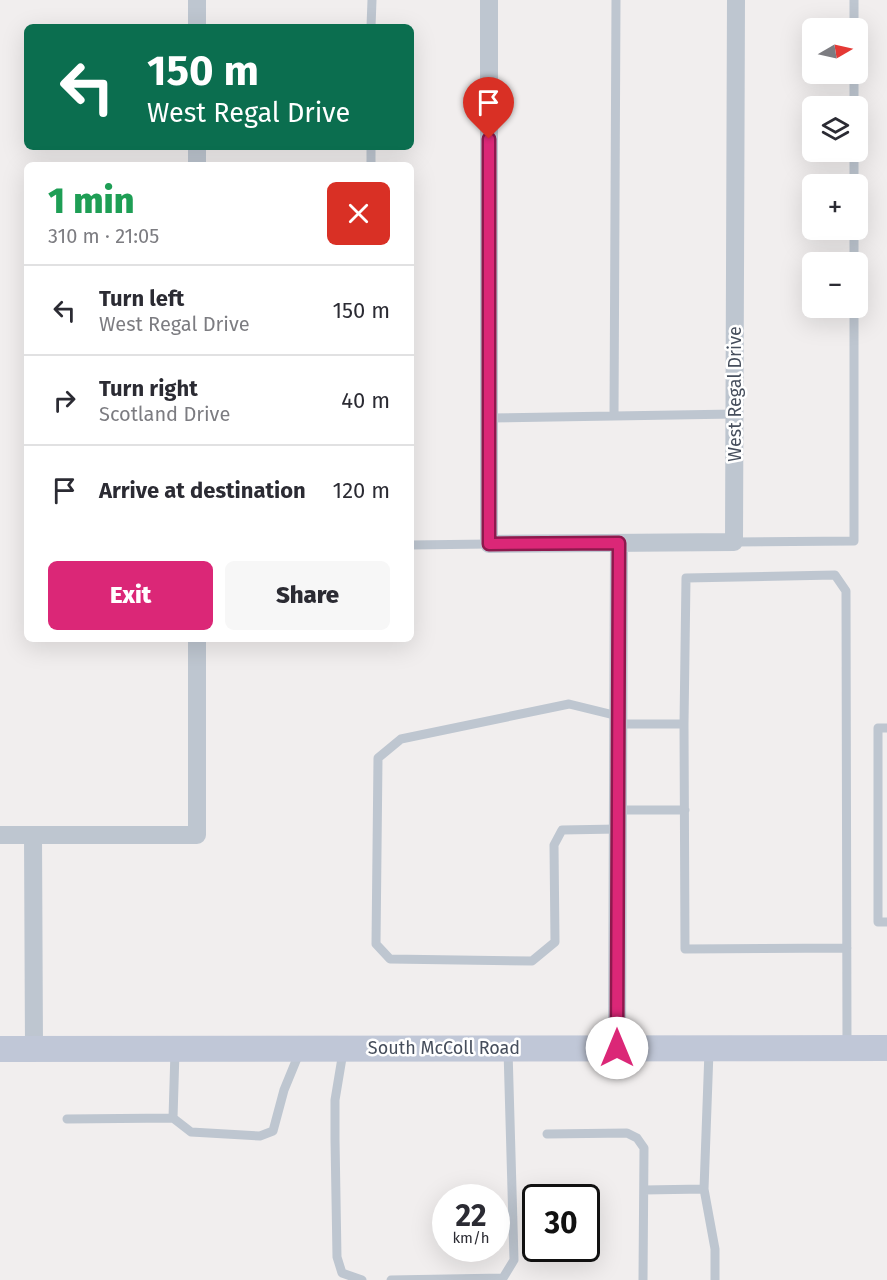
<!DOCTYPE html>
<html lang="en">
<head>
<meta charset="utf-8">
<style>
	:root { --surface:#fff; --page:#f7f7f7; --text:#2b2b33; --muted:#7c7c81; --line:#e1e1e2; --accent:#db2777 }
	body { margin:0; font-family:"Fira Sans",sans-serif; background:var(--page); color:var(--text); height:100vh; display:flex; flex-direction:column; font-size:22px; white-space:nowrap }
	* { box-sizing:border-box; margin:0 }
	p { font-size:20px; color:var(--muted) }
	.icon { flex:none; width:33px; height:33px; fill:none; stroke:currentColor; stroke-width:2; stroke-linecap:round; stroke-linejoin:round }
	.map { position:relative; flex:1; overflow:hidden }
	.side { position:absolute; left:24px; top:162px; width:390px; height:480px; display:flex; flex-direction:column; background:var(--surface); border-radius:9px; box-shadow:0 6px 24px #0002 }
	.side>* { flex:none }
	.hud { position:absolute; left:24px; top:24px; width:390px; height:126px; border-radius:9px; box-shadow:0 6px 24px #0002; background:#0b6e4f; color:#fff; overflow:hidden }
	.needle { width:39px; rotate:81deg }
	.buttons { position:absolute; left:802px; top:18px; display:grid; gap:12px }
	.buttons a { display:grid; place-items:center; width:66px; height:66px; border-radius:9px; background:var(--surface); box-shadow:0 6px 24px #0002; font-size:30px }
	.speed { position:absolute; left:432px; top:1184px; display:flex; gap:12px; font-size:30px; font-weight:700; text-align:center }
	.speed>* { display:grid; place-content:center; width:78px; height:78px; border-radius:50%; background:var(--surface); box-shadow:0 6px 24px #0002; line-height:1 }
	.speed small { font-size:15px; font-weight:400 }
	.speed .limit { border:3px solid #111; border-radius:9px; background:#fff; color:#111 }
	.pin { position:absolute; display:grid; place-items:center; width:51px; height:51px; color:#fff; margin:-62px -26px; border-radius:50% 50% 50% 0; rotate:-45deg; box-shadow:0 0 6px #0007 }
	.pin .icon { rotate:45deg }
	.me { position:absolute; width:66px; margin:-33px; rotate:0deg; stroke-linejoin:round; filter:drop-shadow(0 0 4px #0008) }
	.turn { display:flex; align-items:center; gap:21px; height:126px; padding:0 24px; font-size:27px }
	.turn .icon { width:78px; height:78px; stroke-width:2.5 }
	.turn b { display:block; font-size:42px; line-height:51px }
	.round { display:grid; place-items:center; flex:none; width:63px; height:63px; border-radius:9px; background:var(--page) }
	.headline { display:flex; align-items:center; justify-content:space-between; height:102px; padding:0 24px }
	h1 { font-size:36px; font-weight:800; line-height:45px; color:#1e9e55 }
	.primary-button { display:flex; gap:12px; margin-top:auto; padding:12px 24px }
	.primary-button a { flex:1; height:69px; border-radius:9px; background:var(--accent); color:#fff; font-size:24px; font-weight:800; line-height:69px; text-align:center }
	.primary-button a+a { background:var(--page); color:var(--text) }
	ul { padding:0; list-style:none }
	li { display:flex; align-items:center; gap:18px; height:90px; padding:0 24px; border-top:2px solid var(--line) }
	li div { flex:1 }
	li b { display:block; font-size:22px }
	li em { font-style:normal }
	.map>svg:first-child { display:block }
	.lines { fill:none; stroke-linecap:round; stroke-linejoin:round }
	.lane { stroke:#bec6d0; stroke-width:9 }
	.street { stroke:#bec6d0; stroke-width:18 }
	.secondary { stroke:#c0c7d7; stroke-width:26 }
	.route-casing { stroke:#8e194d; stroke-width:15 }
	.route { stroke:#db2777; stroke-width:10 }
	.labels { text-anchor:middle; stroke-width:5; stroke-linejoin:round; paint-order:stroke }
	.street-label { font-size:18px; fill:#464e5c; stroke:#fff }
</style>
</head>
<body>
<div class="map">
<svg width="887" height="1280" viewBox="0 0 887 1280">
	<rect width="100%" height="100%" fill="#f1eeee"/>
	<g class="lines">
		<path class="lane" d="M854,0V28
			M371,27L372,0
			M854,74V106
			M854,152V184
			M371,165V147
			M854,230V262
			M614,416L616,0
			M489,418L735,414
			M734,542L854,541V308
			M411,545L489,544
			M618,724H684
			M887,728H878V922H887
			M618,810H685
			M618,829L562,830L554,845L555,942L532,961L390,959L376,944L378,758L401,739L569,704L618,716
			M847,948L685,949L684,724L686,578L835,575L846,591L847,1048
			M709,1051L704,1189L715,1249V1280
			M343,1052L335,1100V1139L337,1257L342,1273L362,1280
			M173,1118L175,1051
			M67,1119L173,1118L191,1132L260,1136L273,1131L284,1090L300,1051
			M547,1134L627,1133L637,1138L644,1148L643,1280
			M644,1190L704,1189
			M391,1280L503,1278L514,1260L508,1050"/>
		<path class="street" d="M197,0V27
			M489,0V544L734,542L736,0
			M197,147V165
			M0,835H197V639
			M33,835L34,1049
			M617,1048L619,543"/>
		<path class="secondary" d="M0,1049L887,1048"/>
	</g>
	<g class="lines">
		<defs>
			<path id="route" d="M489,139V544L619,543L617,1048"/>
		</defs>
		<use href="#route" class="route-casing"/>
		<use href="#route" class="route"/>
	</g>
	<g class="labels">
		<g class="street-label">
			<text transform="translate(735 394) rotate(-90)" y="6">West Regal Drive</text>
			<text x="444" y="1054">South McColl Road</text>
		</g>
	</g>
</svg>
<div class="buttons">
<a><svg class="needle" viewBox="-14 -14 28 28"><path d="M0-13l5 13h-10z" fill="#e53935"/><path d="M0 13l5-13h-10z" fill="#7c7c81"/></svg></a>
<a><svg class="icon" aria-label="layers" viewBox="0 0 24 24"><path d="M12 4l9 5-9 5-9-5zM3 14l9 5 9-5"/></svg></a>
<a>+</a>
<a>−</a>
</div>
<div class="speed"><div>22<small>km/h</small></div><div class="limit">30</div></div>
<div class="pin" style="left:489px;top:139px;background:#d93025"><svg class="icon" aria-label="arrive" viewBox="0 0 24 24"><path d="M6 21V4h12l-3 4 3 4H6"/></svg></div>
<svg class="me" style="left:617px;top:1048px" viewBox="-20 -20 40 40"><circle r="19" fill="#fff"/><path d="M0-13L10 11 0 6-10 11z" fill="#db2777"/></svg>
<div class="hud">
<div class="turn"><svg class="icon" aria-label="left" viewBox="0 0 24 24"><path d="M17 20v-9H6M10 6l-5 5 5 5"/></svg><div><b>150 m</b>West Regal Drive</div></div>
</div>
<section class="side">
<div class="headline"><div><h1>1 min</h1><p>310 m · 21:05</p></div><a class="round" style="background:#d93025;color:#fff"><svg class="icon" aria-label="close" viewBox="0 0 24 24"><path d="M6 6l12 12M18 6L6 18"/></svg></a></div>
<ul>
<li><svg class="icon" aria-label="left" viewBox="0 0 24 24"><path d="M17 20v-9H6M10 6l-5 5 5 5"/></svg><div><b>Turn left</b><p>West Regal Drive</p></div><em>150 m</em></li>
<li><svg class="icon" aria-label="right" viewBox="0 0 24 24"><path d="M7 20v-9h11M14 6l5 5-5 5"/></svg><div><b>Turn right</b><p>Scotland Drive</p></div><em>40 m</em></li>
<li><svg class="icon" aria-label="arrive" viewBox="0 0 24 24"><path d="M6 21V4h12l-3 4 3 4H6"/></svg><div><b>Arrive at destination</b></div><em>120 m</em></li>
</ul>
<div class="primary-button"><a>Exit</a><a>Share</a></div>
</section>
</div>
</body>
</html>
